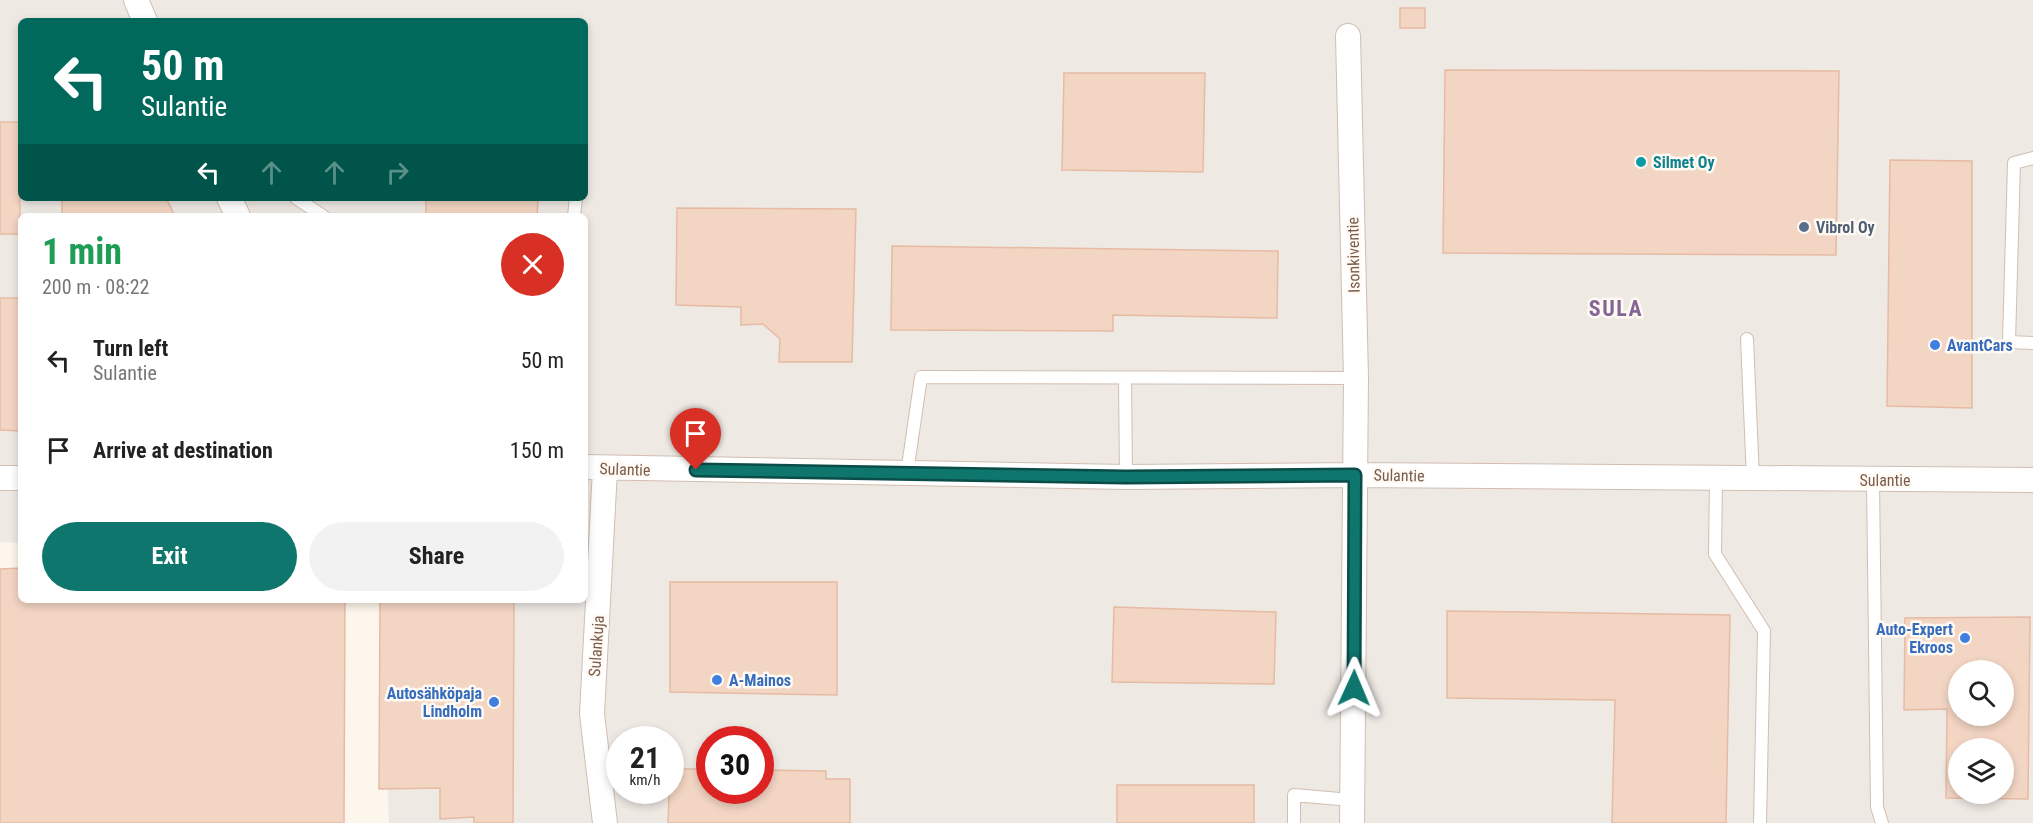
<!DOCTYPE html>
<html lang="en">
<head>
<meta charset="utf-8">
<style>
	:root { --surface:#fff; --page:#f2f2f2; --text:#222; --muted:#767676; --accent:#0f766e }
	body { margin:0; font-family:"Roboto Condensed",sans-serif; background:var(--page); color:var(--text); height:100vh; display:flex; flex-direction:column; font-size:22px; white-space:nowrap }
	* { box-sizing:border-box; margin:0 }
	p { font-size:20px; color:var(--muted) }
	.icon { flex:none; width:33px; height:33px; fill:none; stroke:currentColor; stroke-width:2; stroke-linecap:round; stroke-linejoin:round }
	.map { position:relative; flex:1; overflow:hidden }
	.panel { position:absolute; left:18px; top:213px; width:570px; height:390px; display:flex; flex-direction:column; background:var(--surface); border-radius:9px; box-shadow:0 3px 9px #0003 }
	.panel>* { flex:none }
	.top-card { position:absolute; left:18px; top:18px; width:570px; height:183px; border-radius:9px; box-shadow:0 3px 9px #0003; background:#00695c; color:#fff; overflow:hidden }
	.fabs { position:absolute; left:1948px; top:660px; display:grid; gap:12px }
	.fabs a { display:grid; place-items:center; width:66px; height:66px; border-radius:50%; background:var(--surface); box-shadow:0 3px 9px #0003; font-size:30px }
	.speed { position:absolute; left:606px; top:726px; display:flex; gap:12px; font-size:30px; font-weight:700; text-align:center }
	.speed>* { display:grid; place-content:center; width:78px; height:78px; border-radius:50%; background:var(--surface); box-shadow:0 3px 9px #0003; line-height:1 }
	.speed small { font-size:15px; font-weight:400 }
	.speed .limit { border:9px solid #d22; background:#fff; color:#111 }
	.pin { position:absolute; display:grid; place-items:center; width:51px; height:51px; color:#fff; margin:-62px -26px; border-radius:50% 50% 50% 0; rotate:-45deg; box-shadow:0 0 6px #0007 }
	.pin .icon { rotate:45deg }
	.me { position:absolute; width:66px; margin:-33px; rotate:1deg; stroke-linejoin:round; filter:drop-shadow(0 0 4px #0008) }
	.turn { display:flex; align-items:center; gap:21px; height:126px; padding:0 24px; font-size:27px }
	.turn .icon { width:78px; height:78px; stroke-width:2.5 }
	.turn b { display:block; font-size:42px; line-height:51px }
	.lanes { display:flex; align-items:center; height:57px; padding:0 24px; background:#0003; justify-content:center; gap:30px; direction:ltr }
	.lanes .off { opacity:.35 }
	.round { display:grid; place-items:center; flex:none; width:63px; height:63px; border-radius:32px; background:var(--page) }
	.headline { display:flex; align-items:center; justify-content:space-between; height:102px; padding:0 24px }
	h1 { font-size:36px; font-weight:700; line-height:45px; color:#1e9e55 }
	.primary-button { display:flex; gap:12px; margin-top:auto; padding:12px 24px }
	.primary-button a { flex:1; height:69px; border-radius:36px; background:var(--accent); color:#fff; font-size:24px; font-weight:700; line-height:69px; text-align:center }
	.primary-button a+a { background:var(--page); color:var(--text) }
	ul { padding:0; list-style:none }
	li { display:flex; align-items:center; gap:18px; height:90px; padding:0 24px }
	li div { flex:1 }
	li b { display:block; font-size:22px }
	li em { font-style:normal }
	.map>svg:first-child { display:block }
	.industrial { fill:#efe9e4; fill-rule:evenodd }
	.building { fill:#f3d5c3; stroke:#e6bba3; stroke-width:1.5; fill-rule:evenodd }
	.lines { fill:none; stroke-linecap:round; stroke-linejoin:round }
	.lane-casing { stroke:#d1beb0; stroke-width:14 }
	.street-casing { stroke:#d1beb0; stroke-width:26 }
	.lane { stroke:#fff; stroke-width:12 }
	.street { stroke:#fff; stroke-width:24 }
	.route-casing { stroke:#0a4d48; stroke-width:15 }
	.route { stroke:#0f766e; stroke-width:10 }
	.culture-dot { fill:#0f9aa8; stroke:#fffaf3; stroke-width:2 }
	.service-dot { fill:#5c6f8a; stroke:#fffaf3; stroke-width:2 }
	.shop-dot { fill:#3f7fe0; stroke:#fffaf3; stroke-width:2 }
	.labels { text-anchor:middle; stroke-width:5; stroke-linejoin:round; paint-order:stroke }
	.culture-label { font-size:16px; font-weight:bold; fill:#0d838f; stroke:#fffaf3; text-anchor:start }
	.service-label { font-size:16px; font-weight:bold; fill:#4e5e75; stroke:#fffaf3; text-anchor:start }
	.street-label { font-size:16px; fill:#7a5c4d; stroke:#fffaf3 }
	.shop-label { font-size:16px; font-weight:bold; fill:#366cbe; stroke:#fffaf3; text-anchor:start }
	.district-label { font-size:22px; font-weight:bold; letter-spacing:1.5px; fill:#846695; stroke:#fffaf3 }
</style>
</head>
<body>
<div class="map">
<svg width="2033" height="823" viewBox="0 0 2033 823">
	<rect width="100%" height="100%" fill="#fdf6ec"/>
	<path class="industrial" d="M0,0H2033V823H389L381,600H585V216H21V543L0,542ZM21,21H585V198H21ZM1959,670H2004V716H1959ZM620,740H670V790H620ZM710,740H760V790H710ZM1959,748H2004V794H1959Z"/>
	<path class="building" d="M1400,8H1425V28H1400Z
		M1445,70L1839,71L1836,255L1443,253Z
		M585,72H587L585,141Z
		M1064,73H1205L1203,172L1062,170Z
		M0,122H19L20,234H0Z
		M1890,160L1972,161V408L1887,406Z
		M62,198H166L175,216H62Z
		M426,198H538L537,216H426Z
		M677,208L856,209L852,362H779L780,339L763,324L741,325V307L676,305Z
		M892,246L1278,251L1277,318L1113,315V331L891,330Z
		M0,298H21V431L0,430Z
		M21,568V600H345L344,823H0V569Z
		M670,582H837V695L670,692Z
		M380,600H514L513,823H474V817L440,819V788L379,789Z
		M1114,607L1276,612L1274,684L1112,682Z
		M1447,611L1730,615L1726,823H1612L1615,700L1447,698Z
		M2030,617L2028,799L1946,798L1947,709L1904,710L1905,618ZM1959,670H2004V716H1959ZM1959,748H2004V794H1959Z
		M670,769H710V790H760V770L826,771V779H850V823H668Z
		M1117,785H1254V823H1117Z"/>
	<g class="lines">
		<defs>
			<path id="lane" d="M2033,158L2014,163L2009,342L2033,343
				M296,198L323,216
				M574,216L576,198
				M1747,339L1753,479
				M1125,378L1126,477
				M907,473L921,377L1356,378
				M1716,478L1715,554L1764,631L1760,823
				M1873,480L1877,807L1882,823
				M1294,823V795L1351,800"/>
			<path id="street" d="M136,0L145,21
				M1348,36L1356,378L1352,823
				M229,198L238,216
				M585,467L1126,477L1355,475L2033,480
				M0,478H21
				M605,823L592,714L605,469"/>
		</defs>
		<use href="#lane" class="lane-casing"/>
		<use href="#street" class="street-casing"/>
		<use href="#lane" class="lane"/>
		<use href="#street" class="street"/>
	</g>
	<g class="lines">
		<defs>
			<path id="route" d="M696,470L1126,477L1355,475L1354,688"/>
		</defs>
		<use href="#route" class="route-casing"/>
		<use href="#route" class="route"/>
	</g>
	<circle class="culture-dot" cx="1641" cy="162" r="6"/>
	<circle class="service-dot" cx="1804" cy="227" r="6"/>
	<g class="shop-dot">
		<circle cx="1935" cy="345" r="6"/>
		<circle cx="1965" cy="638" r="6"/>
		<circle cx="717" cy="680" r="6"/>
		<circle cx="494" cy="702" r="6"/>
	</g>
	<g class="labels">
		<g class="culture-label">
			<text x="1653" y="168">Silmet Oy</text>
		</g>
		<g class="service-label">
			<text x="1816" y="233">Vibrol Oy</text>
		</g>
		<g class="street-label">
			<text transform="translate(1353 255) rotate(-91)" y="6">Isonkiventie</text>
			<text transform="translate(625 469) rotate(2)" y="6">Sulantie</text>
			<text transform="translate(1399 475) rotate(1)" y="6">Sulantie</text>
			<text x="1885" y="486">Sulantie</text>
			<text transform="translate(596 646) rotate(-86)" y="6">Sulankuja</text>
		</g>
		<g class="shop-label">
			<text x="1947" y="351">AvantCars</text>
			<text x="1953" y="635" text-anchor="end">Auto-Expert<tspan x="1953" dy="18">Ekroos</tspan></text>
			<text x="729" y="686">A-Mainos</text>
			<text x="482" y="699" text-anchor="end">Autosähköpaja<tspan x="482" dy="18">Lindholm</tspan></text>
		</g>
		<g class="district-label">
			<text x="1616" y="316">SULA</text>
		</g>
	</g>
</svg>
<div class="fabs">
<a><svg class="icon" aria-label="search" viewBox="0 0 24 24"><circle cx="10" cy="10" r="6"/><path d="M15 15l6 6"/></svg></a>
<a><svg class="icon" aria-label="layers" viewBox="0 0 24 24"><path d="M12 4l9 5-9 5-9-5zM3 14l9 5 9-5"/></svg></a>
</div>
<div class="speed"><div>21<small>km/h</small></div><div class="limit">30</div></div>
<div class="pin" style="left:696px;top:470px;background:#d93025"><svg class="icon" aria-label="arrive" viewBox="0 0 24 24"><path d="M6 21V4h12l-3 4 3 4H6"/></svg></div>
<svg class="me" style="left:1354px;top:688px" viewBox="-20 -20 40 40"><path d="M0-17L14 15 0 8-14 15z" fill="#0f766e" stroke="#fff" stroke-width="4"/></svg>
<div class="top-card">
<div class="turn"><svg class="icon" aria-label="left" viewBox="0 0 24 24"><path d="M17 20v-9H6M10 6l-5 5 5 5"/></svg><div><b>50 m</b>Sulantie</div></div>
<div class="lanes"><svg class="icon" aria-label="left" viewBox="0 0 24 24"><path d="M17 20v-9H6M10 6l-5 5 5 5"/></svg><svg class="icon off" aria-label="ahead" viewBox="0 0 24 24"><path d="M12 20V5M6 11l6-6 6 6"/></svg><svg class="icon off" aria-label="ahead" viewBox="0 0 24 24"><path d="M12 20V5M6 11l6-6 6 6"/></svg><svg class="icon off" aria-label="right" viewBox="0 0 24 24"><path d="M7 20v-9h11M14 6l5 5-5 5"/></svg></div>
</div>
<section class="panel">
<div class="headline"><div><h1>1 min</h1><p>200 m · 08:22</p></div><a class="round" style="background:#d93025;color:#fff"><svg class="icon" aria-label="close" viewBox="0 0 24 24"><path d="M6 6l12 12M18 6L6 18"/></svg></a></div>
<ul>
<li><svg class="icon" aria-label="left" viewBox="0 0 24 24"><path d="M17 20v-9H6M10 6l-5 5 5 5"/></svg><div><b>Turn left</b><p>Sulantie</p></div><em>50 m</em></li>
<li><svg class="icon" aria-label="arrive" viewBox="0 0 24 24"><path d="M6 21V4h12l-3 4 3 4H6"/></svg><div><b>Arrive at destination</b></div><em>150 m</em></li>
</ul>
<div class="primary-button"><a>Exit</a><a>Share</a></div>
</section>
</div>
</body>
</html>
